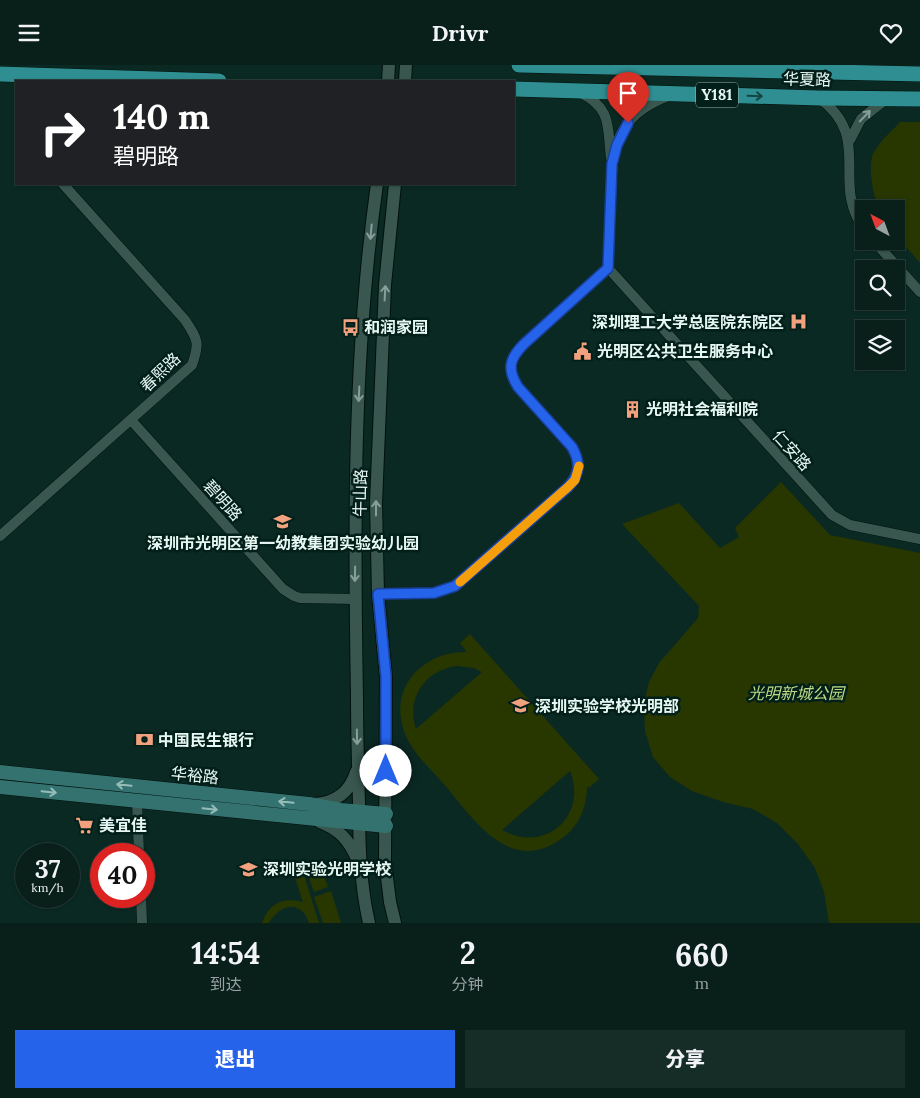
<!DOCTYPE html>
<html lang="zh">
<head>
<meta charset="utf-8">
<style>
	:root { --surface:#081f1a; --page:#162c27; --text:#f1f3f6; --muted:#98a2a2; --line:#293d39; --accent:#2563eb }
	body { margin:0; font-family:Lora,"Noto Sans SC",serif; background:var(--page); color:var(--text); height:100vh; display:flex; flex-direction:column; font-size:19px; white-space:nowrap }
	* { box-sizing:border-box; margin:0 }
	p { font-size:16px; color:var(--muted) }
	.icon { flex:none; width:28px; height:28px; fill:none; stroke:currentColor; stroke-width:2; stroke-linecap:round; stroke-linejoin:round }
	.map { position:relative; height:858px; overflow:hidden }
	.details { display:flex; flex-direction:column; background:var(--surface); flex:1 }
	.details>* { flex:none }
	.top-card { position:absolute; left:15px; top:15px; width:500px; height:105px; border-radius:0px; box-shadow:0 1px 4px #0004,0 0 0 1px var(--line); background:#202124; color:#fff; overflow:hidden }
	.needle { width:32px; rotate:319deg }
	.fabs { position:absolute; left:855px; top:135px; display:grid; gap:10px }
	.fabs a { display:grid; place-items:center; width:50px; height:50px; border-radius:0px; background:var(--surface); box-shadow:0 1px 4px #0004,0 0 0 1px var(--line); font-size:25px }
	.speed { position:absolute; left:15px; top:778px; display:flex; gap:10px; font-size:25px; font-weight:700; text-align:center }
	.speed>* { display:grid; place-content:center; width:65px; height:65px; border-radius:50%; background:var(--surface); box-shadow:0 1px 4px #0004,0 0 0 1px var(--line); line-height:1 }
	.speed small { font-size:12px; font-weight:400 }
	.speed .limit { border:8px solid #d22; background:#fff; color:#111 }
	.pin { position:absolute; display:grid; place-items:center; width:42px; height:42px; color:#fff; margin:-51px -21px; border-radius:50% 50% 50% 0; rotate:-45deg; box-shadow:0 0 5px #0007 }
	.pin .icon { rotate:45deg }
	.me { position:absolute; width:55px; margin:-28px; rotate:0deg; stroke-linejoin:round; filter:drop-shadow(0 0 4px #0008) }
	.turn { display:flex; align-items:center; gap:18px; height:105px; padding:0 15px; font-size:22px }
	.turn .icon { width:65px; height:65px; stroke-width:2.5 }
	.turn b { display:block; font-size:35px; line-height:42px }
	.eta { display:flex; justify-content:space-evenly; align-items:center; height:85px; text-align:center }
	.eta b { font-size:30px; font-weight:800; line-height:35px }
	.cta { display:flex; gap:10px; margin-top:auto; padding:10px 15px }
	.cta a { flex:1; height:58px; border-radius:0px; background:var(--accent); color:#fff; font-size:20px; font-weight:800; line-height:58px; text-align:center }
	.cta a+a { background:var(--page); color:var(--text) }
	header { display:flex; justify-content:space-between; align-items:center; height:65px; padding:0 15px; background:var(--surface); font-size:22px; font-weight:800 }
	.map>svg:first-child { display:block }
	.green { fill:#283600; fill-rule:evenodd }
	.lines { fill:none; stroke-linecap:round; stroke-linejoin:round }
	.minor-casing { stroke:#00110c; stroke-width:11 }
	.tertiary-casing { stroke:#00110c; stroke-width:14 }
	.secondary-casing { stroke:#00110c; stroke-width:15 }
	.primary-casing { stroke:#00110c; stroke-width:16 }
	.minor { stroke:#39574f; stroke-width:10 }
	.tertiary { stroke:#39574f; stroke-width:12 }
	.secondary { stroke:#347270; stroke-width:14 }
	.primary { stroke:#2f8e91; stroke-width:15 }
	.oneway { stroke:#124643 }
	.oneway2 { stroke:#879f99 }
	.oneway3 { stroke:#96bcb8 }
	.route-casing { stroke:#184099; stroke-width:12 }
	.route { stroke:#2563eb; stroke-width:9 }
	.slow { stroke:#f59e0b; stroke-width:9 }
	.labels { text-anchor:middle; stroke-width:5; stroke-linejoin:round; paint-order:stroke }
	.shield { fill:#021f19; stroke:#a2b7b2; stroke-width:1 }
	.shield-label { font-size:15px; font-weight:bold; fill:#e7f8f3 }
	.street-label { font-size:16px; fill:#e7f8f3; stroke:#021f19 }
	.poi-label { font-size:16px; font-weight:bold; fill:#e7f8f3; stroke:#021f19; text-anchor:start }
	.park-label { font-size:16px; font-style:italic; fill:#bedb84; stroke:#021f19 }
</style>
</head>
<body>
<header><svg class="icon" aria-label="menu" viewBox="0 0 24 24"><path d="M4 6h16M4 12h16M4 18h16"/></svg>Drivr<svg class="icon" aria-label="heart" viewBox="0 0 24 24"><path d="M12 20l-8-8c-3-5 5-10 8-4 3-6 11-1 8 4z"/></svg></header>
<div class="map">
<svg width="920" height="858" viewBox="0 0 920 858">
	<rect width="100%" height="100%" fill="#0b2923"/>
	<path class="green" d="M900,57H920V198L896,170V144H879C873,132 867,98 874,87C880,76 892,66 900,57Z
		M781,417L830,470L920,488V858H829L824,827L815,803L798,779L777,758L753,744L723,737L692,726L670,712L653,692L645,666L644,638L649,617L659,598L698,553L699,541L622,459L679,438L720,483L739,472L735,463Z
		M470,569L599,714L589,723L587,721C587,742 579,762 561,774C509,811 473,753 443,718C429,702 409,685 403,663C390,620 425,586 467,587L460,578ZM457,601L474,603L482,607L416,664C406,633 425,605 457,601ZM570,706C588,751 545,789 502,765Z
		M318,794L328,822L314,827L304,799Z
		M301,800L319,858H309C301,834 280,839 269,858H262C269,838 283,832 303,837L292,803Z
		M331,826L341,858H323L314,832Z"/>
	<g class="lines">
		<defs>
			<path id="minor" d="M581,28C613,44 607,63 611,93
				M819,33C874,73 830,117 864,164
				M850,75L861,54L886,34
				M874,176L920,227
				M608,203L832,450L850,460L920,474
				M131,355L283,524L294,531L300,533L355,534
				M0,471L192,300C200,278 198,275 185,255L63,119
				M378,529L434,528L455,521L575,415C581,402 579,394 572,382L518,322C510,308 509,299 518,285L608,203C609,180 610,157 611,133C612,83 615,51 668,31
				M137,736L139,789
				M141,831L142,858"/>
			<path id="tertiary" d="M388,16L389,0
				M405,16L406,0
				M314,739C335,738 350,727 356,707
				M320,757C339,764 349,775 357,794
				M369,858C360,818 359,779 359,738C358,703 357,667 357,632C354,461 353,288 377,119
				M395,858L390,837L385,796L386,612L378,529L376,438L385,220L395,119"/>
			<path id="secondary" d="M0,707L309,739L341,745L386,749
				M0,722L386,761"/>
			<path id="primary" d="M519,0L920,9
				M0,9L219,16
				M514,24L819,33L920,34"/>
		</defs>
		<use href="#minor" class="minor-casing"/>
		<use href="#tertiary" class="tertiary-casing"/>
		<use href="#secondary" class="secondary-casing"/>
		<use href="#primary" class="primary-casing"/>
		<use href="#minor" class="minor"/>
		<use href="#tertiary" class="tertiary"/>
		<use href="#secondary" class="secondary"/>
		<use href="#primary" class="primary"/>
	</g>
	<defs><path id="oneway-shaft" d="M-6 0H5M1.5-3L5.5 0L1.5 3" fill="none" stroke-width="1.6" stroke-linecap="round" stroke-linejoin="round" transform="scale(1.25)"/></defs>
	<use class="oneway" href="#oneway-shaft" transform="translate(755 31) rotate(2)"/>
	<g class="oneway2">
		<use href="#oneway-shaft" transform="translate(865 51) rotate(-46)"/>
		<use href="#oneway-shaft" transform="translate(371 167) rotate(95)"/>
		<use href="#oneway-shaft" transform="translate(385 228) rotate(-87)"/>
		<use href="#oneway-shaft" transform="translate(359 329) rotate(93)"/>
		<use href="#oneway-shaft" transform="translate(376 443) rotate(-90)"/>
		<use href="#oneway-shaft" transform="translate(355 509) rotate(91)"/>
		<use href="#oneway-shaft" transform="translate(357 672) rotate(89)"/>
	</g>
	<g class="oneway3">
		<use href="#oneway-shaft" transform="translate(124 720) rotate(-174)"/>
		<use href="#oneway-shaft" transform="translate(49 727) rotate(6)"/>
		<use href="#oneway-shaft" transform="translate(286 737) rotate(-174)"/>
		<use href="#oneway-shaft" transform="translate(210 744) rotate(6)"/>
	</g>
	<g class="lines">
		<defs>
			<path id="route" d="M386,706V612L378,529L434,528L455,521L568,422C580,409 581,398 572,382L518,322C507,304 509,294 524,279L608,203L612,99L617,80L628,58"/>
		</defs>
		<use href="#route" class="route-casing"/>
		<use href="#route" class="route"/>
		<path class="slow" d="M460,517L568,422L575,415L579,401"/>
	</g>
	<defs>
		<symbol id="hospital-bare" viewBox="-9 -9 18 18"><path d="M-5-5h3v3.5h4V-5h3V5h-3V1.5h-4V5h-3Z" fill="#f1a17d" stroke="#021f19" stroke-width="2.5" paint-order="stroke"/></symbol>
		<symbol id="bus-bare" viewBox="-9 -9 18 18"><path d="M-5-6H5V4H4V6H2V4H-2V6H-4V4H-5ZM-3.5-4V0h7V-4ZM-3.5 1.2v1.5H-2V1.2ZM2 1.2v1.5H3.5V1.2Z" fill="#f1a17d" stroke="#021f19" stroke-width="2.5" paint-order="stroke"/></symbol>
		<symbol id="civic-bare" viewBox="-9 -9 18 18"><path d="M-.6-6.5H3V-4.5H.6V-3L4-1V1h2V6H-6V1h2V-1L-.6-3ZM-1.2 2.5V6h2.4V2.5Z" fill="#f1a17d" stroke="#021f19" stroke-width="2.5" paint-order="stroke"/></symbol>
		<symbol id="building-bare" viewBox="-9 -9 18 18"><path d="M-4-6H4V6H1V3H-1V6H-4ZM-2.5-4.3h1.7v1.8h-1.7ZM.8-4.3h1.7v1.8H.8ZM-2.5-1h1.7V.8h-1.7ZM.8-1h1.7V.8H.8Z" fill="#f1a17d" stroke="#021f19" stroke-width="2.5" paint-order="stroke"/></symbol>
		<symbol id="school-bare" viewBox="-9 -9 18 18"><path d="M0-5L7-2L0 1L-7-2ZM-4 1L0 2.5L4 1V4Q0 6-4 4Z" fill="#f1a17d" stroke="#021f19" stroke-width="2.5" paint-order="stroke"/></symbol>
		<symbol id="bank-bare" viewBox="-9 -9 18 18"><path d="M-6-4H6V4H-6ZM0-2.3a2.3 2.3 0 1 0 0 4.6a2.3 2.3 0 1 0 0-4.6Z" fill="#f1a17d" stroke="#021f19" stroke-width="2.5" paint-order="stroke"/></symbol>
		<symbol id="supermarket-bare" viewBox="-9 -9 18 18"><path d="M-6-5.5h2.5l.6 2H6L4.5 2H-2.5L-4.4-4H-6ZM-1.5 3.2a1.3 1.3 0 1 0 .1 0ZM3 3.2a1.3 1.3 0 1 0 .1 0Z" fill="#f1a17d" stroke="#021f19" stroke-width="2.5" paint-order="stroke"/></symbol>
	</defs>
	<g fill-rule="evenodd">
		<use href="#hospital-bare" x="786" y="244" width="25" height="25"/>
		<use href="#bus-bare" x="338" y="250" width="25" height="25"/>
		<use href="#civic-bare" x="570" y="274" width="25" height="25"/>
		<use href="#building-bare" x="620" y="332" width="25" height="25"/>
		<use href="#school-bare" x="270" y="444" width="25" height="25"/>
		<use href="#school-bare" x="508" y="628" width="25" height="25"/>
		<use href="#bank-bare" x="132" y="662" width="25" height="25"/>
		<use href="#supermarket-bare" x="72" y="748" width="25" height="25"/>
		<use href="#school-bare" x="236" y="792" width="25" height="25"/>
	</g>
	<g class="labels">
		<rect class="shield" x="696" y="17.5" width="42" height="25" rx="4"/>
		<g class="shield-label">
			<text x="717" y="35">Y181</text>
		</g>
		<g class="street-label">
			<text transform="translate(807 14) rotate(1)" y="6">华夏路</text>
			<text transform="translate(160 307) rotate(-44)" y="6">春熙路</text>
			<text transform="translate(792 385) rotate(48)" y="6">仁安路</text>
			<text transform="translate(360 428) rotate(-89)" y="6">牛山路</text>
			<text transform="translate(223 435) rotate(48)" y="6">碧明路</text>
			<text transform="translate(195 710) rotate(6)" y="6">华裕路</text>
		</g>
		<g class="poi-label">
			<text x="784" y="263" text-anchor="end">深圳理工大学总医院东院区</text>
			<text x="364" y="268">和润家园</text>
			<text x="597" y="292">光明区公共卫生服务中心</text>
			<text x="646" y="350">光明社会福利院</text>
			<text x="283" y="484" text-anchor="middle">深圳市光明区第一幼教集团实验幼儿园</text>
			<text x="535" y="647">深圳实验学校光明部</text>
			<text x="158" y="681">中国民生银行</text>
			<text x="99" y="766">美宜佳</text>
			<text x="263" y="810">深圳实验光明学校</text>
		</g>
		<g class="park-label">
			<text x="796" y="634">光明新城公园</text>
		</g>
	</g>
</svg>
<div class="fabs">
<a><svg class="needle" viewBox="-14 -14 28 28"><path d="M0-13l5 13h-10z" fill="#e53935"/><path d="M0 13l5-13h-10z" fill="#98a2a2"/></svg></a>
<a><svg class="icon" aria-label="search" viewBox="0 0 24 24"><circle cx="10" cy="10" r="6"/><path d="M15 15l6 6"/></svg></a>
<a><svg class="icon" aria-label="layers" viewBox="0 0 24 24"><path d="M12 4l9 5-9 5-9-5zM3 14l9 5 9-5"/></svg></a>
</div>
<div class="speed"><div>37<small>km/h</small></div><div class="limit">40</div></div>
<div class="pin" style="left:628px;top:58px;background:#d93025"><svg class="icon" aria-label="arrive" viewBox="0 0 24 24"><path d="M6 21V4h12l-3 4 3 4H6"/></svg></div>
<svg class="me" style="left:386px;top:706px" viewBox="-20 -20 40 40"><circle r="19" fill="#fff"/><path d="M0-13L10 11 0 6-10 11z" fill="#2563eb"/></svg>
<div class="top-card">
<div class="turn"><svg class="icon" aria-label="right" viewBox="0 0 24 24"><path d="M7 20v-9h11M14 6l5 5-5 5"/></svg><div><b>140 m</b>碧明路</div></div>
</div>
</div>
<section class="details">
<div class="eta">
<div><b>14:54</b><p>到达</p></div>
<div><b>2</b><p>分钟</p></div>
<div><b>660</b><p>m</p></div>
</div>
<div class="cta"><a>退出</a><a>分享</a></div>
</section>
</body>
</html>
